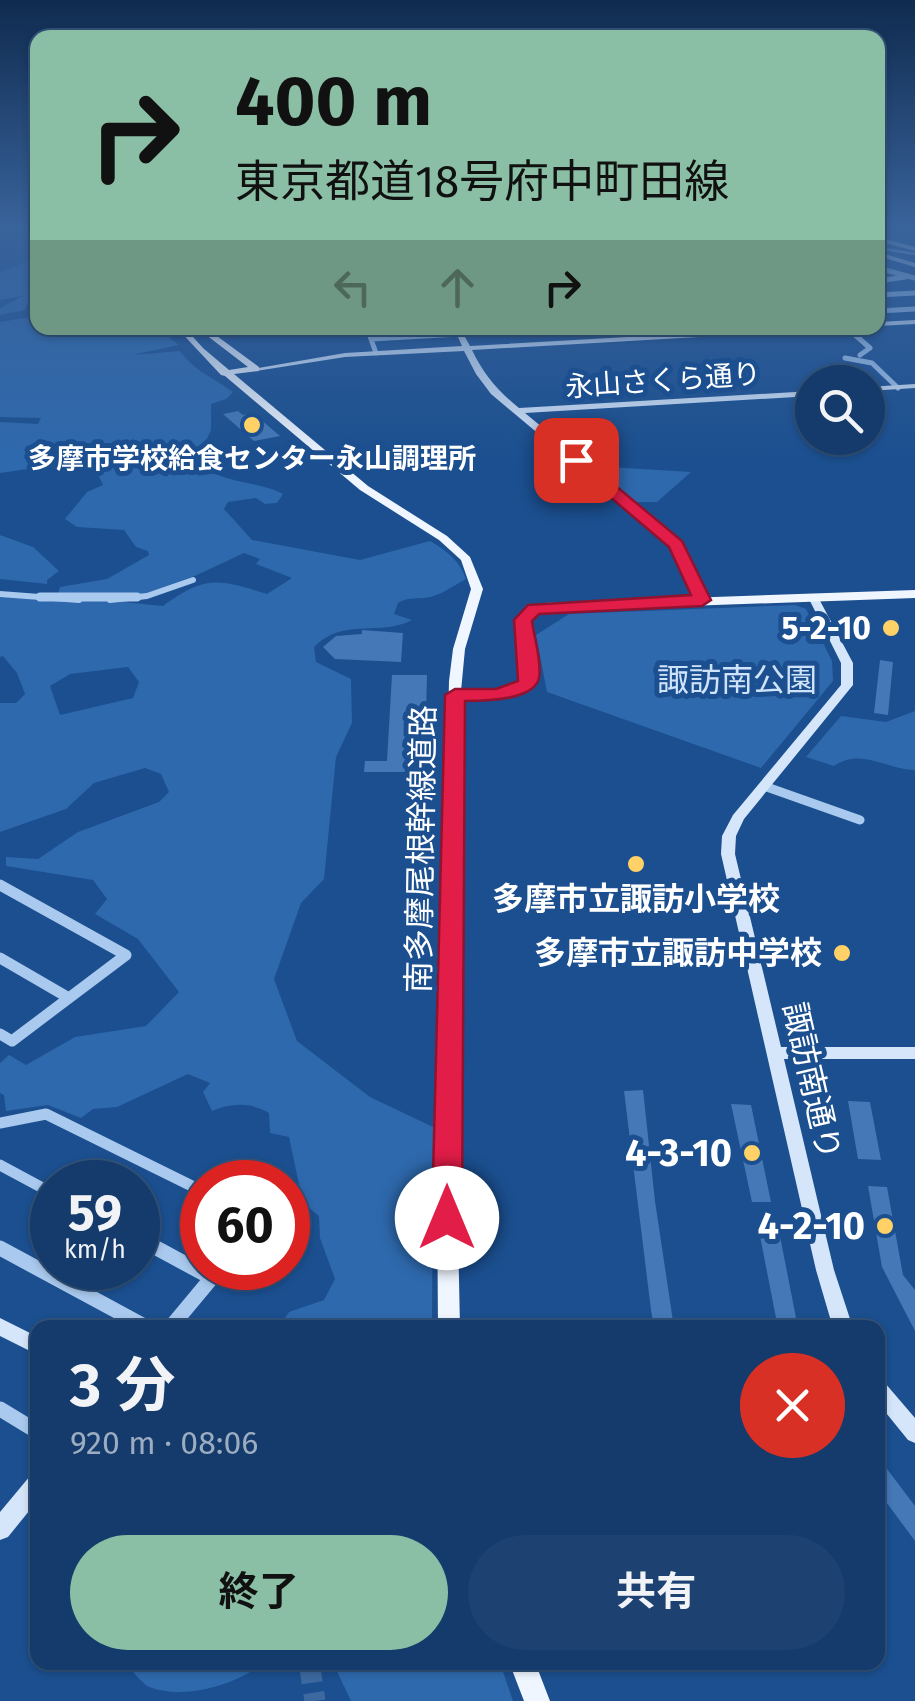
<!DOCTYPE html>
<html lang="ja">
<head>
<meta charset="utf-8">
<style>
	:root { --surface:#143b6b; --page:#1d4271; --text:#f1f3f6; --muted:#9dadc1; --line:#33557e; --accent:#8abfa5 }
	body { margin:0; font-family:"Fira Sans","Noto Sans JP",sans-serif; background:var(--page); color:var(--text); height:100vh; display:flex; flex-direction:column; font-size:38px; white-space:nowrap }
	* { box-sizing:border-box; margin:0 }
	p { font-size:32px; color:var(--muted) }
	.icon { flex:none; width:55px; height:55px; fill:none; stroke:currentColor; stroke-width:2; stroke-linecap:round; stroke-linejoin:round }
	.map { position:relative; flex:1; overflow:hidden }
	.sheet { position:absolute; left:30px; top:1320px; width:855px; height:350px; display:flex; flex-direction:column; background:var(--surface); border-radius:20px; box-shadow:0 2px 8px #0004,0 0 0 2px var(--line) }
	.sheet>* { flex:none }
	.guide { position:absolute; left:30px; top:30px; width:855px; height:305px; border-radius:20px; box-shadow:0 2px 8px #0004,0 0 0 2px var(--line); background:#8abfa5; color:#111; overflow:hidden }
	.buttons { position:absolute; left:795px; top:365px; display:grid; gap:20px }
	.buttons a { display:grid; place-items:center; width:90px; height:90px; border-radius:50%; background:var(--surface); box-shadow:0 2px 8px #0004,0 0 0 2px var(--line); font-size:50px }
	.speed { position:absolute; left:30px; top:1160px; display:flex; gap:20px; font-size:50px; font-weight:700; text-align:center }
	.speed>* { display:grid; place-content:center; width:130px; height:130px; border-radius:50%; background:var(--surface); box-shadow:0 2px 8px #0004,0 0 0 2px var(--line); line-height:1 }
	.speed small { font-size:25px; font-weight:400 }
	.speed .limit { border:15px solid #d22; background:#fff; color:#111 }
	.pin { position:absolute; display:grid; place-items:center; width:85px; height:85px; color:#fff; margin:-42px; border-radius:20px; box-shadow:0 5px 15px #0006 }
	.me { position:absolute; width:110px; margin:-55px; rotate:0deg; stroke-linejoin:round; filter:drop-shadow(0 0 8px #0008) }
	.turn { display:flex; align-items:center; gap:35px; height:210px; padding:0 40px; font-size:45px }
	.turn .icon { width:130px; height:130px; stroke-width:2.5 }
	.turn b { display:block; font-size:70px; line-height:85px }
	.lanes { display:flex; align-items:center; height:95px; padding:0 40px; background:#0003; justify-content:center; gap:50px; direction:ltr }
	.lanes .off { opacity:.35 }
	.round { display:grid; place-items:center; flex:none; width:105px; height:105px; border-radius:52px; background:var(--page) }
	.overview { display:flex; align-items:center; justify-content:space-between; height:170px; padding:0 40px }
	h1 { font-size:60px; font-weight:700; line-height:75px }
	.primary-button { display:flex; gap:20px; margin-top:auto; padding:20px 40px }
	.primary-button a { flex:1; height:115px; border-radius:60px; background:var(--accent); color:#111; font-size:40px; font-weight:700; line-height:115px; text-align:center }
	.primary-button a+a { background:var(--page); color:var(--text) }
	.map>svg:first-child { display:block }
	.green { fill:#2e69ad; fill-rule:evenodd }
	.lines { fill:none; stroke-linecap:round; stroke-linejoin:round }
	.stream { stroke:#9cc4f0; stroke-width:2.5 }
	.building { fill:#4478b7 }
	.secondary-tunnel { stroke:#3d69a0; stroke-width:21; stroke-dasharray:21 10; stroke-linecap:butt }
	.street-far4 { stroke:#a9c9ee; stroke-width:5 }
	.street-far3 { stroke:#a9c9ee; stroke-width:6 }
	.street-far2 { stroke:#a9c9ee; stroke-width:9 }
	.street-far1 { stroke:#a9c9ee; stroke-width:11 }
	.street { stroke:#a9c9ee; stroke-width:15 }
	.secondary { fill:#d6e6fa; fill-rule:evenodd }
	.primary { fill:#f0f6ff; fill-rule:evenodd }
	.route { fill:#e11d48; stroke:#92132f; stroke-width:2.5 }
	.poi-dot { fill:#ffd166; stroke:#1b4f8f; stroke-width:4 }
	.labels { text-anchor:middle; stroke-width:10; stroke-linejoin:round; paint-order:stroke }
	.far-street-label { font-size:28px; fill:#fff; stroke:#1b4f8f }
	.far-poi-label { font-size:28px; font-weight:bold; fill:#fff; stroke:#1b4f8f }
	.poi-label { font-size:32px; font-weight:bold; fill:#fff; stroke:#1b4f8f; text-anchor:end }
	.park-label { font-size:32px; fill:#cfe3fa; stroke:#1b4f8f }
	.street-label { font-size:32px; fill:#fff; stroke:#1b4f8f }
	.near-poi-label { font-size:38px; font-weight:bold; fill:#fff; stroke:#1b4f8f; text-anchor:end }
</style>
</head>
<body>
<div class="map">
<svg width="915" height="1701" viewBox="0 0 915 1701">
	<rect width="100%" height="100%" fill="#1b4f8f"/>
	<path class="green" d="M37,258V298H30L25,310L0,315V308L23,296L0,300V272Z
		M37,316L38,328H82L83,333L157,328L179,345L132,355L180,351C197,373 211,376 233,392L226,399L211,404V430L198,458C217,486 256,479 283,494L277,503L265,504L256,498L228,502L224,509L252,540L360,560L430,541C447,551 459,560 466,579C453,586 439,597 424,598C413,599 409,597 398,603L394,614L412,620C380,637 343,617 314,647L316,662L351,679L352,723L336,757L324,879L301,903L274,979L297,1041L370,1097L433,1127L432,1327H279L289,1312L324,1300L335,1279L320,1238L319,1216L303,1203L289,1137L270,1133L269,1113C249,1102 233,1103 212,1111L203,1092L210,1083L188,1074L117,1107L93,1109L81,1118L48,1105L6,1111L4,1095L0,1093V1063L9,1055L26,1065L75,1037L146,1026L179,992L138,939L95,914L107,899L93,880L6,866V857L38,859L78,832L159,802L169,792L161,774L145,768L94,783L66,809L0,832V703H16L25,694L17,673L3,656L0,657V596L47,601L58,594L60,587L107,579L149,555L148,551L136,547L124,530L77,527L65,519L87,492L103,485L93,464L84,461L0,473V422L38,424L41,418L0,417V322ZM244,553L260,559L256,564L292,578L267,594C218,579 206,575 163,606L123,602L197,575ZM128,667L139,682L133,698L60,715L50,686L70,674Z
		M592,466L691,472L657,502H636Z
		M0,535L33,547L59,571L47,580V584L0,579Z
		M795,605L806,609L832,661L833,681L761,768L547,692L536,635L569,614Z
		M915,711V770C887,770 861,747 834,766L806,757L841,716L886,722Z
		M126,1663H264C234,1686 182,1701 147,1686C139,1680 132,1670 126,1663Z
		M333,1663H500L513,1701H351Z"/>
	<g class="lines">
		<path class="stream" d="M878,248L915,254"/>
	</g>
	<path class="building" d="M238,411L243,415L253,413L280,436L254,441L223,414Z
		M362,630L403,633L401,662L335,659L323,647L336,636L362,634Z
		M880,660L893,662L888,715L874,713Z
		M392,675H427L426,713H439L438,728H424L423,741L408,742L407,761H427L426,772H364L365,761H387Z
		M643,1090L655,1201L674,1328H654L651,1310L624,1091Z
		M848,1101L870,1102L881,1160L858,1159Z
		M731,1104L751,1105L771,1202H752Z
		M868,1186L887,1187L903,1275L915,1290V1331L882,1267Z
		M759,1231H779L798,1328H778Z
		M878,1457L915,1506V1541L878,1491Z"/>
	<g class="lines">
		<path class="secondary-tunnel" d="M309,1662L315,1701"/>
		<path class="street-far4" d="M878,268L915,278
			M878,281L905,277
			M878,295L915,293
			M878,311L915,309
			M65,328L89,331L113,328
			M367,328L376,353
			M847,328L870,348L860,355
			M371,339L460,334
			M845,358L872,363L898,388"/>
		<path class="street-far3" d="M0,594L79,600
			M110,600L147,596L193,580"/>
		<path class="street-far2" d="M40,597H137
			M764,786L860,820"/>
		<path class="street-far1" d="M0,885L126,955L12,1041L0,1034
			M0,958L69,998
			M0,1123L46,1114L202,1191
			M0,1165L52,1193"/>
		<path class="street" d="M138,1238L212,1278
			M0,1248L148,1328
			M170,1328L220,1268
			M0,1409L38,1432"/>
		<path class="secondary" d="M878,252L915,263V267L878,256Z
			M915,320V324L878,326V322Z
			M454,328H460L470,346L788,328H822L819,330L472,350C484,375 498,391 519,408L812,391V396L525,413L678,540L686,551L707,600L706,602L702,603L697,600L676,552L670,544L491,394L476,374L464,351L345,357L256,371L252,369L345,353L462,346Z
			M915,384V388L868,391V387Z
			M813,594L818,597L853,663V685L744,819L736,836L735,854L781,1047H915V1059H784L834,1270L853,1328H833L816,1270L721,854L722,836L733,815L841,685V663L808,597Z
			M0,1318L38,1337V1355L0,1336Z
			M878,1380L885,1383L915,1418V1443L908,1440L878,1403Z
			M38,1473V1500L8,1537L0,1540V1512L30,1476Z"/>
		<path class="primary" d="M878,237L915,247V251L878,241Z
			M177,328H185L203,348L229,370L248,367L197,328H206L259,367V371L234,374L368,486L447,536L470,557L483,589L465,649L461,691H498L521,683L523,678L517,620L524,610L544,603L915,590V598L546,611L532,616L529,620L535,678L531,688L499,699H461L457,1183L460,1328H438L437,1183L449,681L453,649L471,589L461,560L439,540L360,490L225,376L221,375Z
			M509,1662H535L550,1701H524Z"/>
	</g>
	<linearGradient id="sky" x2="0" y2="1"><stop stop-color="#0f2b4f"/><stop offset="0.49" stop-color="#39639b"/><stop offset="1" stop-color="#39639b" stop-opacity="0"/></linearGradient>
	<rect width="915" height="463" fill="url(#sky)"/>
	<path class="route" d="M570,457H581L682,541L711,600L702,606L539,614L532,621C534,637 542,662 539,678C534,701 483,701 465,701L462,1218L458,1227L447,1230L436,1227L432,1218L445,695L455,689H496L518,681L514,620L528,605L691,595L669,547L570,463Z"/>
	<g class="poi-dot">
		<circle cx="252" cy="425" r="10"/>
		<circle cx="891" cy="628" r="10"/>
		<circle cx="636" cy="864" r="10"/>
		<circle cx="842" cy="953" r="10"/>
		<circle cx="752" cy="1153" r="10"/>
		<circle cx="885" cy="1226" r="10"/>
	</g>
	<g class="labels">
		<g class="far-street-label">
			<text transform="translate(663 380) rotate(-4)" y="10">永山さくら通り</text>
		</g>
		<g class="far-poi-label">
			<text x="252" y="468">多摩市学校給食センター永山調理所</text>
		</g>
		<g class="poi-label">
			<text x="871" y="639">5-2-10</text>
			<text x="636" y="910" text-anchor="middle">多摩市立諏訪小学校</text>
			<text x="822" y="964">多摩市立諏訪中学校</text>
		</g>
		<g class="park-label">
			<text x="737" y="691">諏訪南公園</text>
		</g>
		<g class="street-label">
			<text transform="translate(421 849) rotate(-89)" y="11">南多摩尾根幹線道路</text>
			<text transform="translate(812 1081) rotate(77)" y="11">諏訪南通り</text>
		</g>
		<g class="near-poi-label">
			<text x="732" y="1166">4-3-10</text>
			<text x="865" y="1239">4-2-10</text>
		</g>
	</g>
</svg>
<div class="buttons">
<a><svg class="icon" aria-label="search" viewBox="0 0 24 24"><circle cx="10" cy="10" r="6"/><path d="M15 15l6 6"/></svg></a>
</div>
<div class="speed"><div>59<small>km/h</small></div><div class="limit">60</div></div>
<div class="pin" style="left:576px;top:460px;background:#d93025"><svg class="icon" aria-label="arrive" viewBox="0 0 24 24"><path d="M6 21V4h12l-3 4 3 4H6"/></svg></div>
<svg class="me" style="left:447px;top:1218px" viewBox="-20 -20 40 40"><circle r="19" fill="#fff"/><path d="M0-13L10 11 0 6-10 11z" fill="#e11d48"/></svg>
<div class="guide">
<div class="turn"><svg class="icon" aria-label="right" viewBox="0 0 24 24"><path d="M7 20v-9h11M14 6l5 5-5 5"/></svg><div><b>400 m</b>東京都道18号府中町田線</div></div>
<div class="lanes"><svg class="icon off" aria-label="left" viewBox="0 0 24 24"><path d="M17 20v-9H6M10 6l-5 5 5 5"/></svg><svg class="icon off" aria-label="ahead" viewBox="0 0 24 24"><path d="M12 20V5M6 11l6-6 6 6"/></svg><svg class="icon" aria-label="right" viewBox="0 0 24 24"><path d="M7 20v-9h11M14 6l5 5-5 5"/></svg></div>
</div>
<section class="sheet">
<div class="overview"><div><h1>3 分</h1><p>920 m · 08:06</p></div><a class="round" style="background:#d93025;color:#fff"><svg class="icon" aria-label="close" viewBox="0 0 24 24"><path d="M6 6l12 12M18 6L6 18"/></svg></a></div>
<div class="primary-button"><a>終了</a><a>共有</a></div>
</section>
</div>
</body>
</html>
